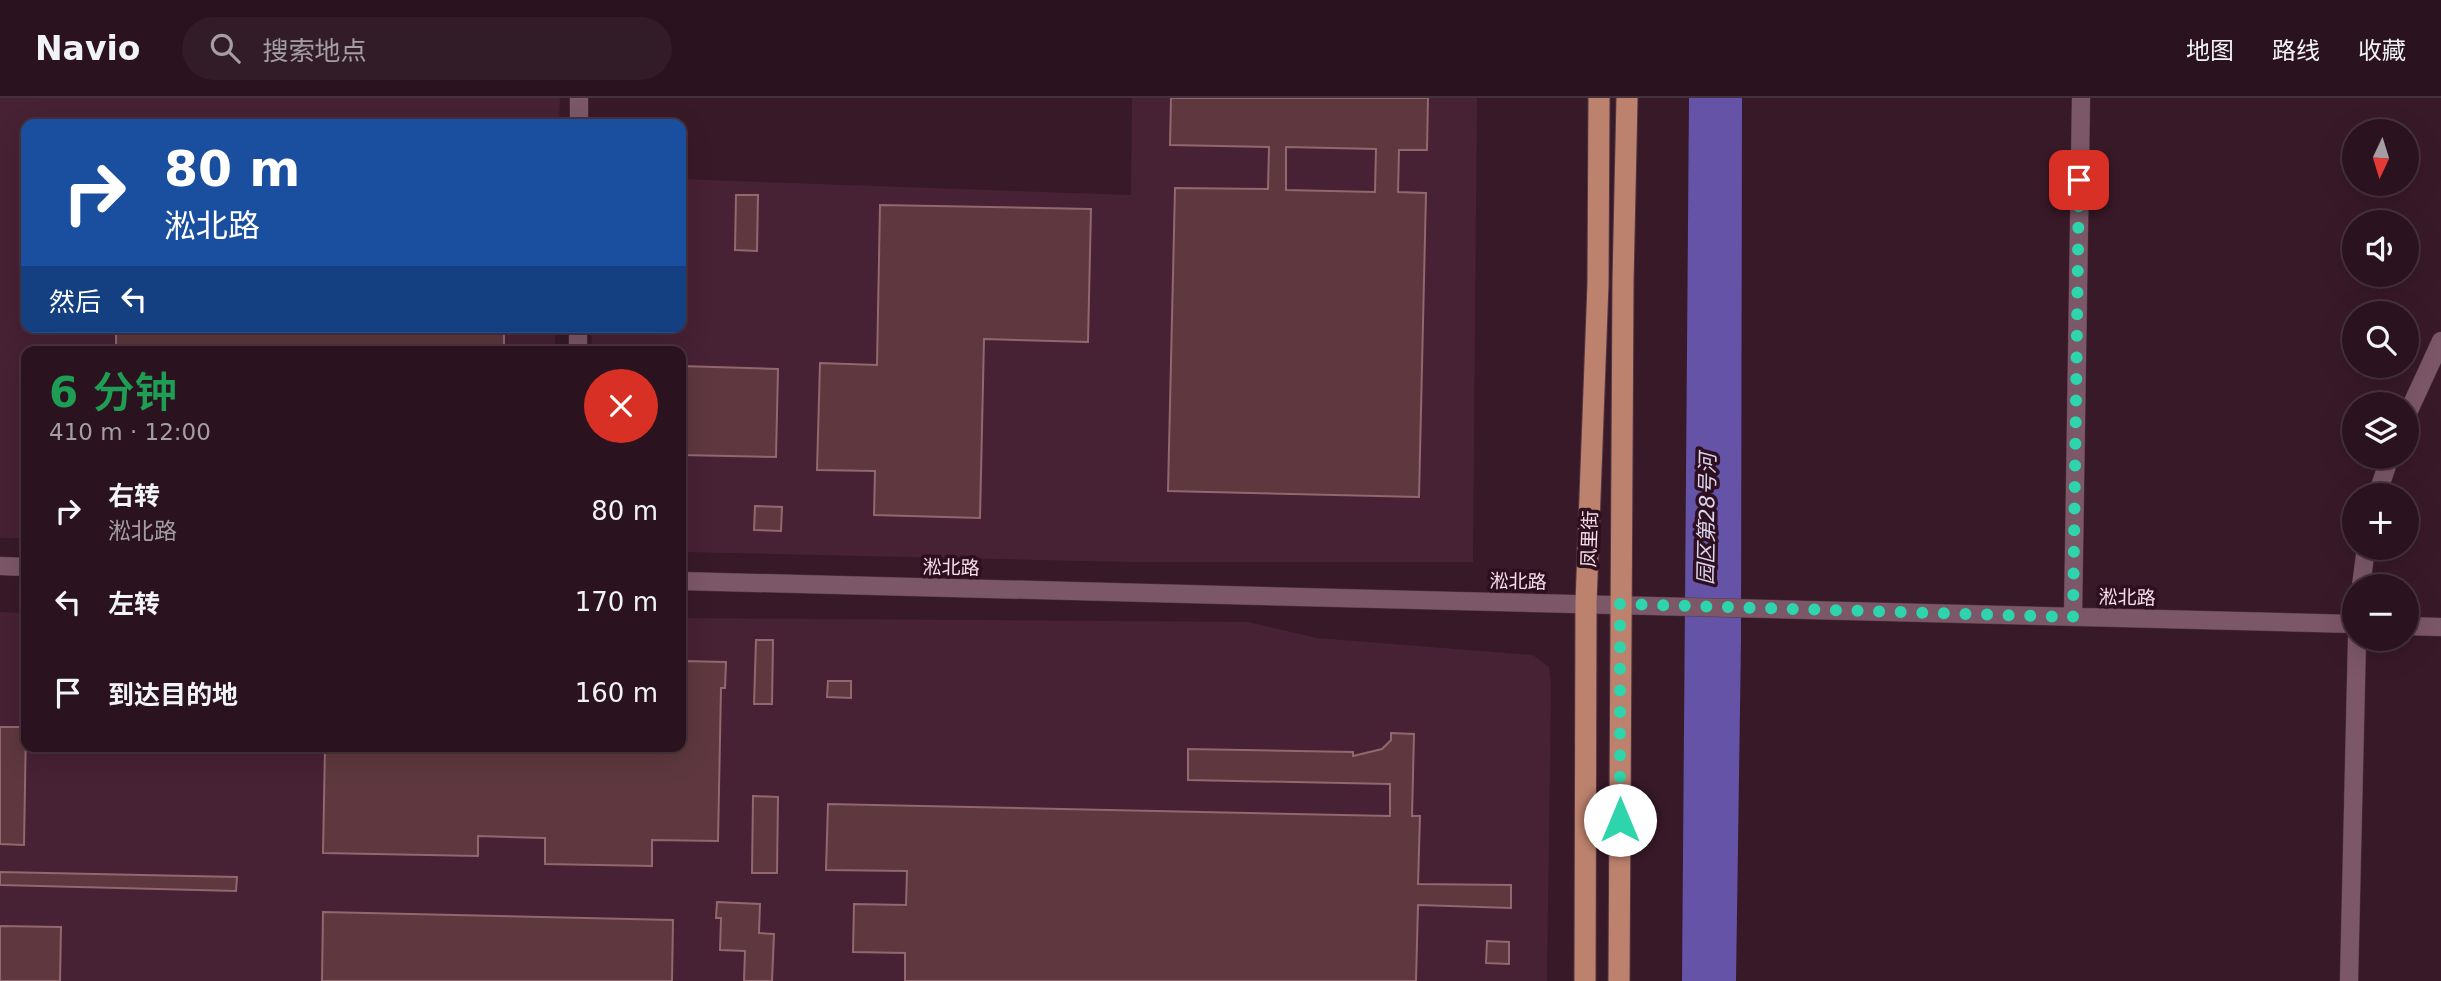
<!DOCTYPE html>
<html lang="zh">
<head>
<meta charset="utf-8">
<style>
	:root { --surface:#2a131e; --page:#321c27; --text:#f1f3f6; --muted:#a59ea4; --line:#46323c }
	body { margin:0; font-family:"DejaVu Sans","Noto Sans SC",sans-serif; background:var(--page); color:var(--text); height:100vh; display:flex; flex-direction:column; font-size:26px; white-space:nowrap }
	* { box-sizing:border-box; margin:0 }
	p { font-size:23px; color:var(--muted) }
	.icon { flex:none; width:38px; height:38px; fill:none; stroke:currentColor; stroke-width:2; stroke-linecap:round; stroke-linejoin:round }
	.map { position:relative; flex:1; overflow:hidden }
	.sheet { position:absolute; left:21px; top:248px; width:665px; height:406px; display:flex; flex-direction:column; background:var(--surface); border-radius:14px; box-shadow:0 7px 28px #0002,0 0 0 2px var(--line) }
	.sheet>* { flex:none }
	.guide { position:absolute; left:21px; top:21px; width:665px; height:214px; border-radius:14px; box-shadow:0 7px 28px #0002,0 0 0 2px var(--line); background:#1a4fa0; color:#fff; overflow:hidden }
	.needle { width:46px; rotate:184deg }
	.buttons { position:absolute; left:2342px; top:21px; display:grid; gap:14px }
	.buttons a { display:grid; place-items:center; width:77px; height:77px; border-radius:50%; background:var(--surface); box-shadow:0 7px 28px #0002,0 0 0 2px var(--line); font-size:35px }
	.pin { position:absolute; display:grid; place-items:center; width:60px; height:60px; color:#fff; margin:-30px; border-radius:14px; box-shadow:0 4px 10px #0006 }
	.me { position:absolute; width:77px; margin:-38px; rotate:0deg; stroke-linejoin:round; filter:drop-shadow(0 0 5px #0008) }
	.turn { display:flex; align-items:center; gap:24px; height:147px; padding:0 28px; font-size:32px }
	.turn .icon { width:91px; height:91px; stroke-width:2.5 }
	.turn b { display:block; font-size:49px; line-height:60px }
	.then { display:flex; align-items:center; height:66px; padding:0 28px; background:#0003; gap:14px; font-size:26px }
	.round { display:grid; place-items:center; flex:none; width:74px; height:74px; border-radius:37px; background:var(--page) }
	.summary { display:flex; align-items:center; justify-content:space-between; height:119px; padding:0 28px }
	h1 { font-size:42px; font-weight:600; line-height:52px; color:#1e9e55 }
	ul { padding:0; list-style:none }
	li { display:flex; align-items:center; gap:21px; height:91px; padding:0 28px }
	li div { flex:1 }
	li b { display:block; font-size:26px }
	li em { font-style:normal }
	header { display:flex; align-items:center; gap:42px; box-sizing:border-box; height:98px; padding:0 35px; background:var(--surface); border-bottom:2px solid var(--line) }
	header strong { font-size:33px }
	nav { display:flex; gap:38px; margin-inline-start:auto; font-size:24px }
	.search { width:490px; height:63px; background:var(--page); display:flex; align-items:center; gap:18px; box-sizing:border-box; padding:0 24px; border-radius:38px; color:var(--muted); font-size:26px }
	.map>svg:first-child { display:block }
	.built { fill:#472134 }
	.water { fill:#6553a7 }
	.building { fill:#5e383e; stroke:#92686e; stroke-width:2; fill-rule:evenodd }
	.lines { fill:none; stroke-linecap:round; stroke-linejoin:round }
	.minor-casing { stroke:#523845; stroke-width:19 }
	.major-casing { stroke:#523845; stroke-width:23 }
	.minor { stroke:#7c5768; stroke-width:18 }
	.major { stroke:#bd826e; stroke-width:21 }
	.route { stroke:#2ed4ab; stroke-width:12; stroke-dasharray:0 21.6 }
	.labels { text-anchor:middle; stroke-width:7; stroke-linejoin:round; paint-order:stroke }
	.street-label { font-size:19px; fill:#f6dfe9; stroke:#2e0f1f }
	.water-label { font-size:21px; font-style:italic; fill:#d9d6ee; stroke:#2e0f1f }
</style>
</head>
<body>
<header>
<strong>Navio</strong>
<div class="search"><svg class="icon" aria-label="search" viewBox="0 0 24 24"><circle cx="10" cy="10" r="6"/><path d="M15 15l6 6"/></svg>搜索地点</div>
<nav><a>地图</a><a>路线</a><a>收藏</a></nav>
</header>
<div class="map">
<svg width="2441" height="883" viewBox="0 0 2441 883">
	<rect width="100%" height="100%" fill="#381928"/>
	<path class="built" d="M0,0H560L559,26H26V229H555V254H26V440H0Z
		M1132,0H1477L1473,464H1126L681,454V254H591L592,229H681V81L1131,97Z
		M0,514L26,515V649H681V520L1249,524L1317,540L1533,557L1549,569L1551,587L1547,883H0Z"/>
	<path class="water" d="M1689,0H1742L1741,542L1736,883H1682Z"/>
	<path class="building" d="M1171,0H1428L1427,52H1399L1398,94L1426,95L1419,399L1168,393L1175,90L1268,91L1269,49L1170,47ZM1286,49L1376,51L1375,94L1286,92Z
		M736,97H758L757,153L735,152Z
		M880,107L1091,111L1088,244L984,241L980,420L874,417L875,373L817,372L820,265L877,267Z
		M116,229H504V254H116Z
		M681,268L778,271L776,359L681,357Z
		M755,408L782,409L781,433L754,432Z
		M756,542H773L772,606H754Z
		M681,563L726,564L725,590H721L718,743L652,742V768L545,766V740L478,738V758L323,755L325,649H681Z
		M828,583H851V600L827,599Z
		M0,629H26L24,747L0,746Z
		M1391,635L1414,636L1412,718H1420L1418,786L1511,787V810L1418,807L1416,883H905V855L853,854L854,806L906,807L907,773L826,772L828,706L1390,718V686L1188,682V651L1353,654V658L1382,651L1391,642Z
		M753,698L778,699L777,775H752Z
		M0,774L237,779L236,793L0,787Z
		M717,804L760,806L759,835L774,836L772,883H744L745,853L720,852L721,820H716Z
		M323,814L673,822L672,883H322Z
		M0,828L61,829L60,883H0Z
		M1487,843L1509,844V866L1486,865Z"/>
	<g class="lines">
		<defs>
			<path id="minor" d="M579,26V0
				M578,254V229
				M2406,319L2441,243
				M2377,397L2390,359
				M0,468L26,469
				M681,483L2354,526
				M2361,488L2366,450
				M2073,519L2081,0
				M2406,528L2441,529
				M2349,883L2357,541"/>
			<path id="major" d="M1585,883L1586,505L1598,186L1599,0
				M1619,883L1623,184L1627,0"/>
		</defs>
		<use href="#minor" class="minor-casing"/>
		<use href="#major" class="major-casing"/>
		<use href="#minor" class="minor"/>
		<use href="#major" class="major"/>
	</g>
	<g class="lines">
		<path class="route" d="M1620,722V506L2073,519L2079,82"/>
	</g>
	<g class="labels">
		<g class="street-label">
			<text transform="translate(1589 441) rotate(-88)" y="7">凤里街</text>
			<text transform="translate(951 469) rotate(1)" y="7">淞北路</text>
			<text transform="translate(1518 483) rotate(1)" y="7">淞北路</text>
			<text transform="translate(2127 499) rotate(1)" y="7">淞北路</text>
		</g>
		<g class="water-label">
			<text transform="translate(1707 421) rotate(-89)" y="7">园区第28号河</text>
		</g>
	</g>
</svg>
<div class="buttons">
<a><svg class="needle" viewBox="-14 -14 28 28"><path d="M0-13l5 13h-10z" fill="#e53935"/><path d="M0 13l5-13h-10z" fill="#a59ea4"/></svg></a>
<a><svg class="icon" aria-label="sound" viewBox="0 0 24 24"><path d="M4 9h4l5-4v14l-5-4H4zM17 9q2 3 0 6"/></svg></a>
<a><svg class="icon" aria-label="search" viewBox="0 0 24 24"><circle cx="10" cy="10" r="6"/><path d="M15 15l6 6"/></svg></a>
<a><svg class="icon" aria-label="layers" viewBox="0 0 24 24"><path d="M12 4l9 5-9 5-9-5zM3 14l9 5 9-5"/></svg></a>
<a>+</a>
<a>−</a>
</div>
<div class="pin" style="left:2079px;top:82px;background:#d93025"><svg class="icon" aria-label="arrive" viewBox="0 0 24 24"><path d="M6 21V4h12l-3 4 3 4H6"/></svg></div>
<svg class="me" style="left:1620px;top:722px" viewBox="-20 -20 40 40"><circle r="19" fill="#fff"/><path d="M0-13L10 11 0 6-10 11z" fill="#2ed4ab"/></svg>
<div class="guide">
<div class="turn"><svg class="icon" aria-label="right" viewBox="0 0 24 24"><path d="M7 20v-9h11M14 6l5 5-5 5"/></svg><div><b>80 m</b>淞北路</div></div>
<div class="then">然后<svg class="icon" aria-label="left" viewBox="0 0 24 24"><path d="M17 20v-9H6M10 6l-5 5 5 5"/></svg></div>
</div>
<section class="sheet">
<div class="summary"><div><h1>6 分钟</h1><p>410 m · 12:00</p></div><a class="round" style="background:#d93025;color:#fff"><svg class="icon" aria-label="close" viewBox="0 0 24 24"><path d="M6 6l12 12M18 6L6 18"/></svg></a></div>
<ul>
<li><svg class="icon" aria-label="right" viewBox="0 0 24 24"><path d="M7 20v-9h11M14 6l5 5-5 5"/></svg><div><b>右转</b><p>淞北路</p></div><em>80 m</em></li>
<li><svg class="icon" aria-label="left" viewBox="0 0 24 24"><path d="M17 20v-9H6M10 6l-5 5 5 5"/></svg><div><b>左转</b></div><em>170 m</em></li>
<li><svg class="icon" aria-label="arrive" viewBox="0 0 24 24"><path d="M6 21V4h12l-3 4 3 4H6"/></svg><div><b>到达目的地</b></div><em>160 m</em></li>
</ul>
</section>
</div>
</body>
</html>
